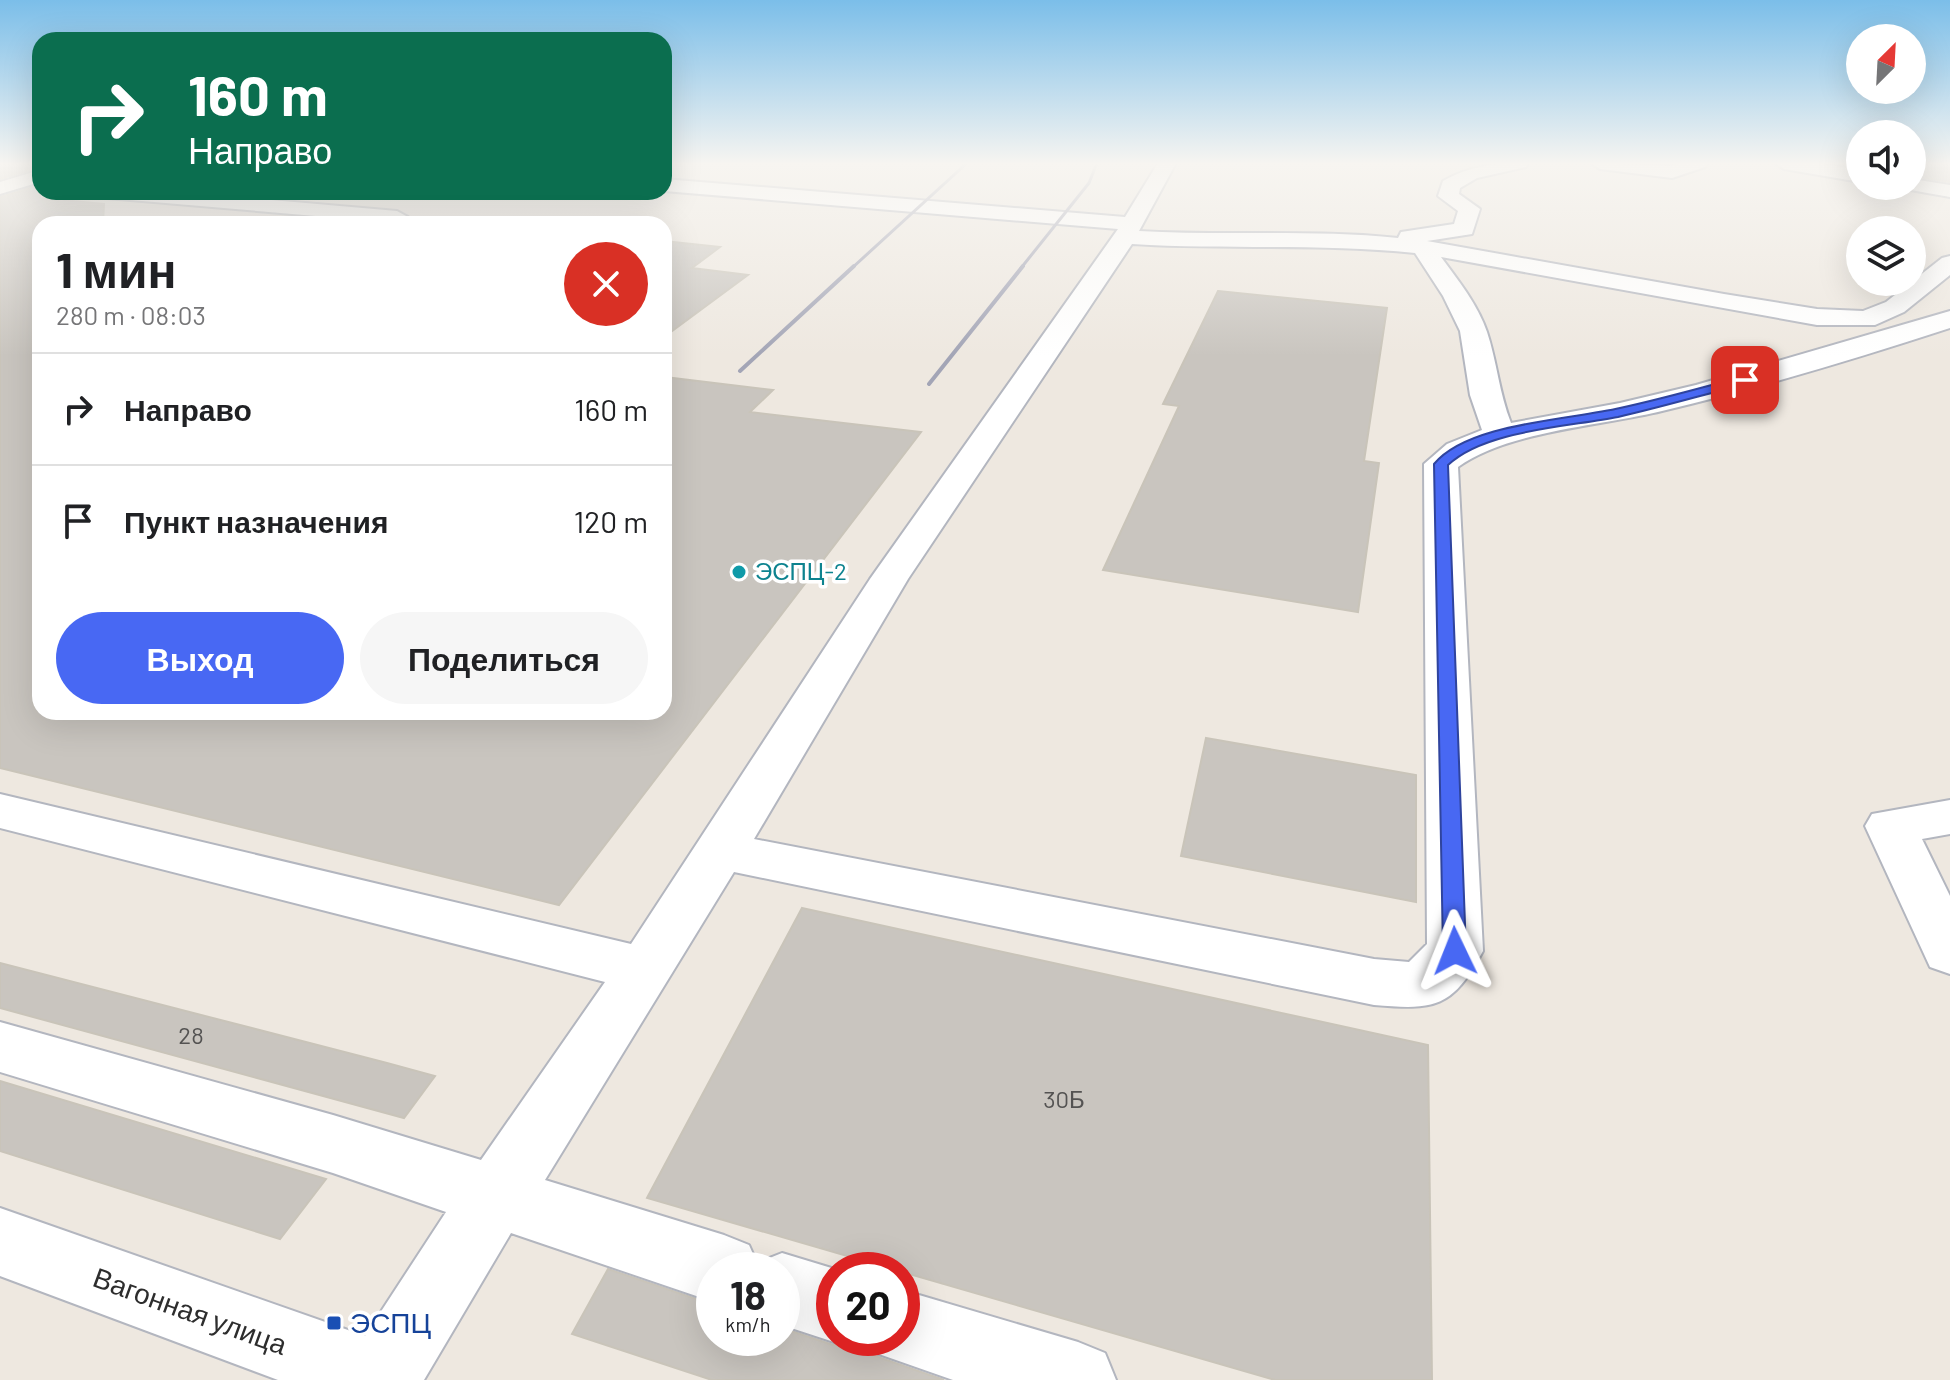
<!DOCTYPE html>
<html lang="ru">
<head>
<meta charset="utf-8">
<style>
	:root { --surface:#fff; --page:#f6f6f6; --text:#202124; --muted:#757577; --line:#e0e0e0; --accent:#4868f3 }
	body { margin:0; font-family:Barlow,sans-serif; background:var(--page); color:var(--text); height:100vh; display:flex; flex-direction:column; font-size:30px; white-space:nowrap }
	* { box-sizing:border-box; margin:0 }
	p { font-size:26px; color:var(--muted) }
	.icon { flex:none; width:44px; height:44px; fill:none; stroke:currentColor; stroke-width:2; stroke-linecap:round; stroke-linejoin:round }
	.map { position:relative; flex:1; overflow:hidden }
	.details { position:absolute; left:32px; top:216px; width:640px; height:504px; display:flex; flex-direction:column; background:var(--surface); border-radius:24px; box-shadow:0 8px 32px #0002 }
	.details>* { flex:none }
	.hud { position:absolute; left:32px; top:32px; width:640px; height:168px; border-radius:24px; box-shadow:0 8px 32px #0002; background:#0b6e4f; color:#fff; overflow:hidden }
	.needle { width:52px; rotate:24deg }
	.controls { position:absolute; left:1846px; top:24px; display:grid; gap:16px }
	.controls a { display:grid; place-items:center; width:80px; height:80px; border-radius:50%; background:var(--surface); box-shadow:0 8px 32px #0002; font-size:40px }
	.speed { position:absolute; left:696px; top:1252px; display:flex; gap:16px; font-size:40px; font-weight:700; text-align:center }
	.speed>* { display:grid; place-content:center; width:104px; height:104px; border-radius:50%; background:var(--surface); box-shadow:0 8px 32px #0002; line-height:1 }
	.speed small { font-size:20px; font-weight:400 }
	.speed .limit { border:12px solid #d22; background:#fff; color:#111 }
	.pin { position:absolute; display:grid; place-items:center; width:68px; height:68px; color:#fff; margin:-34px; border-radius:16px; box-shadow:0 4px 12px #0006 }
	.me { position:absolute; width:88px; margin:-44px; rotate:358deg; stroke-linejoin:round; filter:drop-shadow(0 0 6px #0008) }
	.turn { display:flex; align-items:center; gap:28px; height:168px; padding:0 24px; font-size:36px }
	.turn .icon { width:104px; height:104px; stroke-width:2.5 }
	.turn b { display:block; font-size:56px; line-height:68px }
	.round { display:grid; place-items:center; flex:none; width:84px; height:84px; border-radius:42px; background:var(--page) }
	.headline { display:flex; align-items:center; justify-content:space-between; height:136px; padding:0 24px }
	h1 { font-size:48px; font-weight:700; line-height:60px }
	.action { display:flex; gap:16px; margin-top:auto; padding:16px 24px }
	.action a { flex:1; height:92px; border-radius:48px; background:var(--accent); color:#fff; font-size:32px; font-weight:700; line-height:92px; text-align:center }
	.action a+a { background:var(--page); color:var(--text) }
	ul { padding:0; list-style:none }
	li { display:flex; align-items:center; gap:24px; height:112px; padding:0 24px; border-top:2px solid var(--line) }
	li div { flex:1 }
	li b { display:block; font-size:30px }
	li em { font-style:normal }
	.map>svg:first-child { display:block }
	.building { fill:#c9c5bf; stroke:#c9c4b9; stroke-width:2 }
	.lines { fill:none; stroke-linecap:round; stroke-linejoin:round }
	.minor-casing { stroke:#b3b6bf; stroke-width:4 }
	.minor { fill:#fff; fill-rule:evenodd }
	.rail-far1 { stroke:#a3a5b6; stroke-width:3 }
	.rail { stroke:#a3a5b6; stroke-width:4 }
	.route { fill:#4868f3; stroke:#2f449e; stroke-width:2 }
	.culture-dot { fill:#0f9aa8; stroke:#fff; stroke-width:3 }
	.transit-dot { fill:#1a4fb4; stroke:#fff; stroke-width:3 }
	.labels { text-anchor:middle; stroke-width:7; stroke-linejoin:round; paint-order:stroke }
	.culture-label { font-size:24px; fill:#0d838f; stroke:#fff; text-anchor:start }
	.near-number-label { font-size:24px; fill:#545352 }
	.near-street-label { font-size:28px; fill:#2d2d2d; stroke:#fff }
	.near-transit-label { font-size:28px; fill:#164399; stroke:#fff; text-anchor:start }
</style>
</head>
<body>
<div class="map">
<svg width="1950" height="1380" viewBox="0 0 1950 1380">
	<rect width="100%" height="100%" fill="#eee8e0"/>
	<path class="building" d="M0,163H40V167L0,179Z
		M1912,163H1950V182L1912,176Z
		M40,185V198L104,204L103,224H40V712H664V377L773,390L750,412L921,432L559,905L0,768V197Z
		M664,241L720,247L692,268L748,275L664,337Z
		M1218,291L1387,308L1364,461L1379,463L1358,612L1103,570L1179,406L1163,404Z
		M1206,738L1416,775V902L1181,856Z
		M802,908L1428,1045L1432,1380H1275L647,1198Z
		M0,963L387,1063L435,1076L404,1118L0,1008Z
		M0,1081L326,1179L280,1239L0,1151Z
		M608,1269L714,1305V1338H782V1328L833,1345L843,1342L872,1350L875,1356L944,1380H712L572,1334Z"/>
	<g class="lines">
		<defs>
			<path id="minor" d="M1158,163H1176L1139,231C1225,236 1312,229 1398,238L1401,232L1454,224L1458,211L1438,196L1443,181C1472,165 1496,163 1528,163L1526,167L1477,178L1460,188L1459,194L1480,209L1472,234L1427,241L1724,294L1817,309L1863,311L1886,302L1942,258L1950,256V275L1904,312L1875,325H1817L1441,257C1458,280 1478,305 1487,332C1497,362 1499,393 1511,423L1620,403L1696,385L1950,311V328C1855,359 1759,388 1662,411C1601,426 1507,431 1458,467L1483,951C1452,1009 1434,1010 1374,1005L734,872L545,1180L724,1235L749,1245L757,1263L782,1253L838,1270H834V1338H843L834,1342L782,1325V1270H714V1302L511,1233L424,1380H278L0,1276V1208L365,1336L446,1212L333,1173L0,1072V1022L333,1115L481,1160L605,982L0,828V794L631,944L870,579L1118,229L664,191V179L1125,217ZM1132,244C1226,250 1321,243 1415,253L1443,296L1460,331L1470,395L1482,430L1447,444L1424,464L1427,944L1409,962L1374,959L754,839L908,579Z
				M1591,163L1671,166L1680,163H1707L1705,167L1672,178L1600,169Z
				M1775,163H1817L1860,170V182L1784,169Z
				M40,170V182L0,194V182Z
				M1912,179L1950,185V197L1905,189L1903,186H1912Z
				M97,192H179L397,211L408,217L397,223L107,198Z
				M1950,800V834L1922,839L1950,896V974L1930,967L1865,826L1872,814Z
				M902,1290L1078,1342L1105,1353L1116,1380H953L876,1353L869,1338H902Z"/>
		</defs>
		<use href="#minor" class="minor-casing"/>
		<use href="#minor" class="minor"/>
		<path class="rail-far1" d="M852,268L967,163
			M1021,268L1089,183L1097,163"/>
		<path class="rail" d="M740,371L854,266
			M929,384L1023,266"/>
	</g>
	<linearGradient id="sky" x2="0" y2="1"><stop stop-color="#7bbee9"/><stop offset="0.46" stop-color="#f7f5f1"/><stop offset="1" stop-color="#f7f5f1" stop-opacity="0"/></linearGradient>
	<rect width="1950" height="356" fill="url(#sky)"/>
	<path class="route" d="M1745,376L1750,377V383C1706,394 1662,407 1618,417C1568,427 1485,430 1448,465L1466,951L1463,957L1455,960L1447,957L1443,951L1434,464C1468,423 1568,420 1620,408C1662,399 1704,387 1745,376Z"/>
	<circle class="culture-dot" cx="739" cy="572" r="8"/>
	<rect class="transit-dot" x="326" y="1315" width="16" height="16" rx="4"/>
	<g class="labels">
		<g class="culture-label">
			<text x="755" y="580">ЭСПЦ-2</text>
		</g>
		<g class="near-number-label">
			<text x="191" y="1044">28</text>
			<text x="1064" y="1108">30Б</text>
		</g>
		<g class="near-street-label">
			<text transform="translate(190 1311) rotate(20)" y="10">Вагонная улица</text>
		</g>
		<g class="near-transit-label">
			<text x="350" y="1333">ЭСПЦ</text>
		</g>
	</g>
</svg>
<div class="controls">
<a><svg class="needle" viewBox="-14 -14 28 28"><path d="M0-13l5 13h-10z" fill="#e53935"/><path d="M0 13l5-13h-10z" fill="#757577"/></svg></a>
<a><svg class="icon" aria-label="sound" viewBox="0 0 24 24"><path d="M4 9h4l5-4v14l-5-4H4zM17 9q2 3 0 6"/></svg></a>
<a><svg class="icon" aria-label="layers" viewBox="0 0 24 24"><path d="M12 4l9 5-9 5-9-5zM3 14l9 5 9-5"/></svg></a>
</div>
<div class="speed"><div>18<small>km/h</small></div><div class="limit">20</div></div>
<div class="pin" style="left:1745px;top:380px;background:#d93025"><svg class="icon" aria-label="arrive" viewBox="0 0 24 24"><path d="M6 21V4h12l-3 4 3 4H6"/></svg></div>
<svg class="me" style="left:1455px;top:951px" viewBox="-20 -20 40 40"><path d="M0-17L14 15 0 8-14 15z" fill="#4868f3" stroke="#fff" stroke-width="4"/></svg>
<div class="hud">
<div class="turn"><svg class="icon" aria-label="right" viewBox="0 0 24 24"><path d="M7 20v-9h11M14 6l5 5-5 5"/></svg><div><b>160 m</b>Направо</div></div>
</div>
<section class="details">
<div class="headline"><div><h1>1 мин</h1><p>280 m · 08:03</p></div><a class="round" style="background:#d93025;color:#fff"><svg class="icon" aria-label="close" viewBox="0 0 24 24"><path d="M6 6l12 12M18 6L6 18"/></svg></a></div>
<ul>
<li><svg class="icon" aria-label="right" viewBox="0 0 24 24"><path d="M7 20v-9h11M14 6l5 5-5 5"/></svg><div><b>Направо</b></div><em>160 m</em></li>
<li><svg class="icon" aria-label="arrive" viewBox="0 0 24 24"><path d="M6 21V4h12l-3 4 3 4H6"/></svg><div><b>Пункт назначения</b></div><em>120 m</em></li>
</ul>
<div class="action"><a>Выход</a><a>Поделиться</a></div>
</section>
</div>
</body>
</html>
